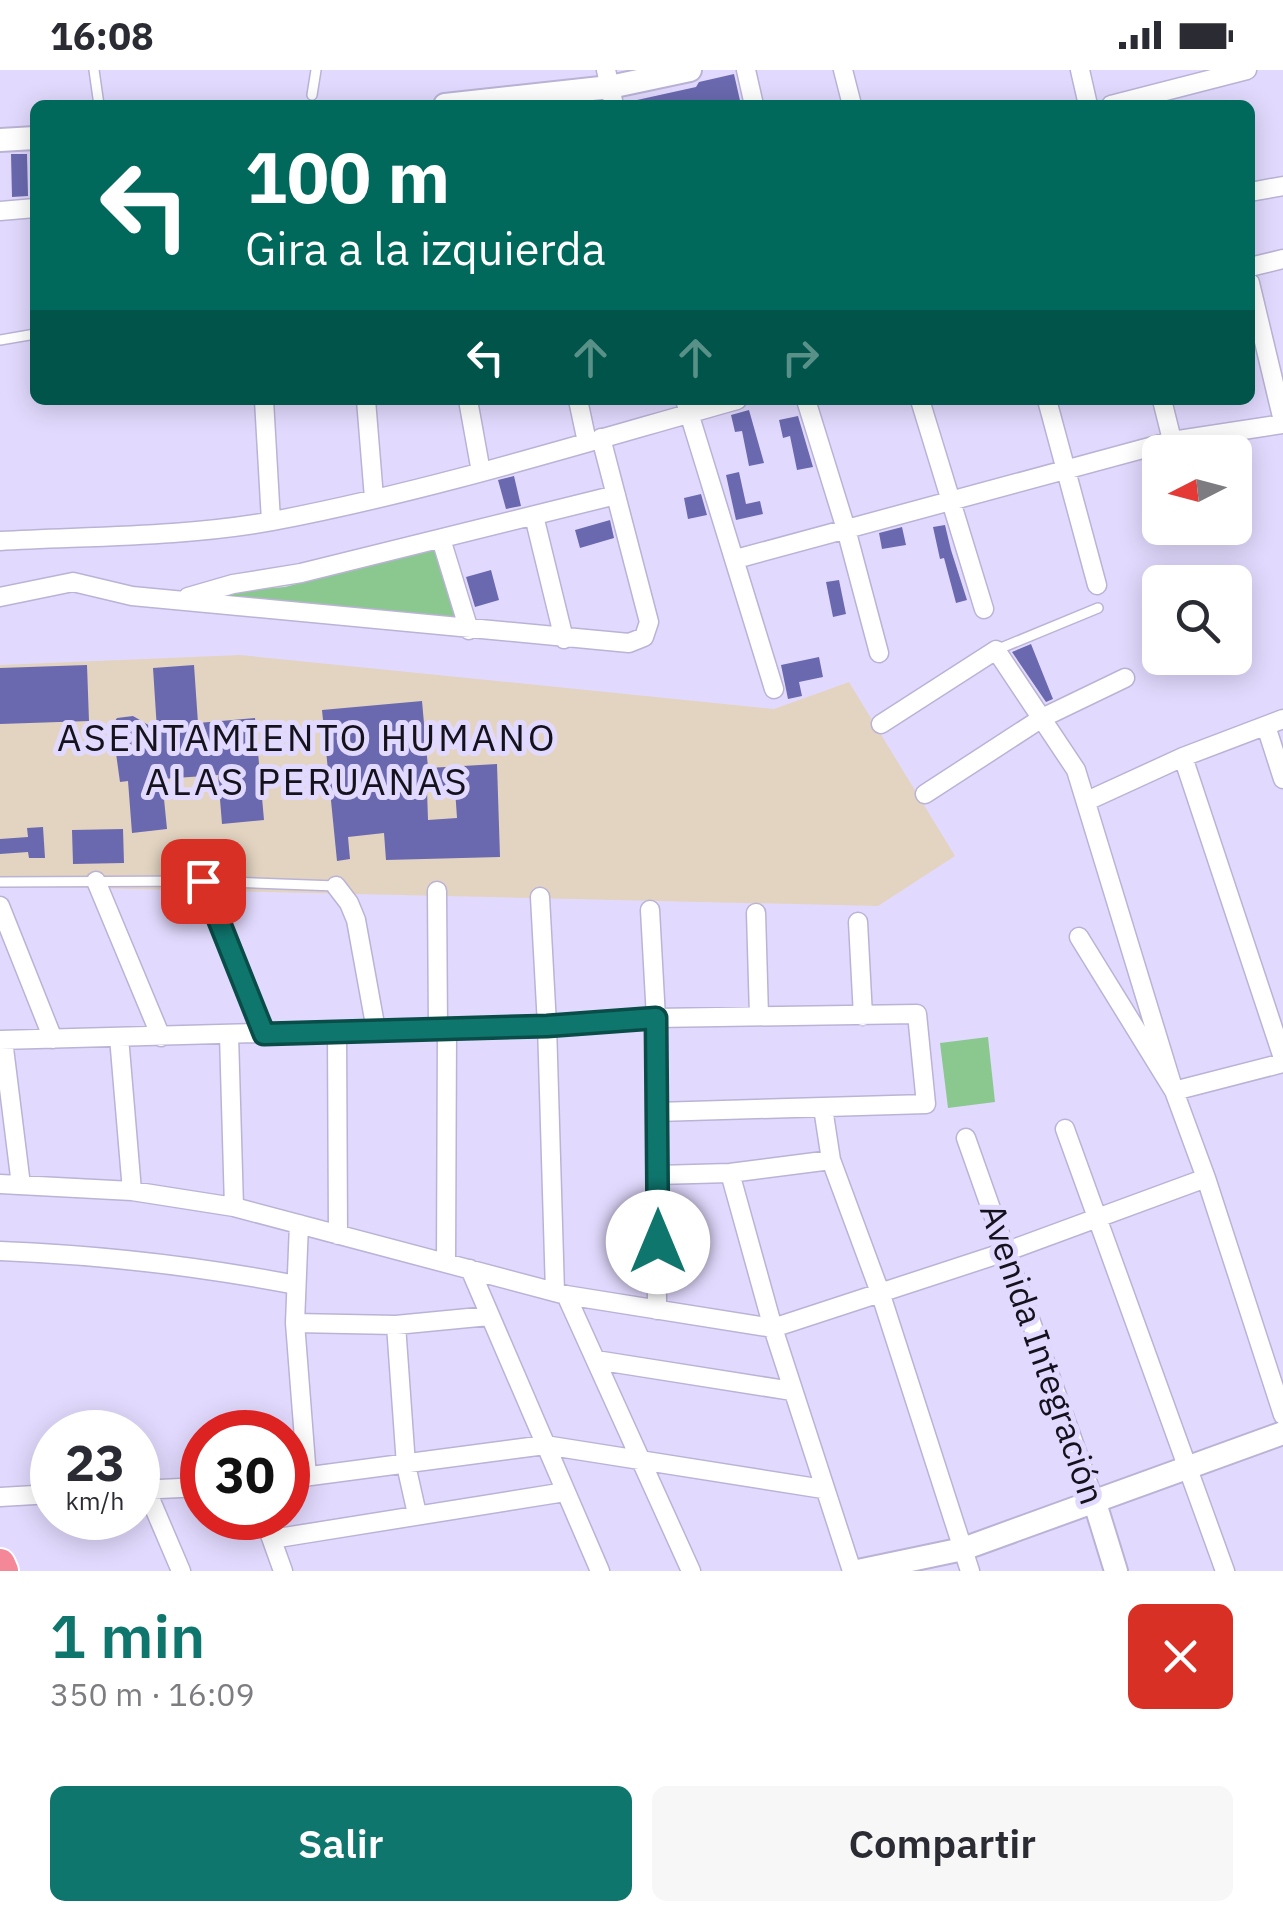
<!DOCTYPE html>
<html lang="es">
<head>
<meta charset="utf-8">
<style>
	:root { --surface:#fff; --page:#f7f7f7; --text:#2b2b33; --muted:#7c7c81; --accent:#0f766e }
	body { margin:0; font-family:"IBM Plex Sans",sans-serif; background:var(--page); color:var(--text); height:100vh; display:flex; flex-direction:column; font-size:38px; white-space:nowrap }
	* { box-sizing:border-box; margin:0 }
	p { font-size:32px; color:var(--muted) }
	.icon { flex:none; width:55px; height:55px; fill:none; stroke:currentColor; stroke-width:2; stroke-linecap:round; stroke-linejoin:round }
	.map { position:relative; height:1501px; overflow:hidden }
	.details { display:flex; flex-direction:column; background:var(--surface); flex:1 }
	.details>* { flex:none }
	.top-card { position:absolute; left:30px; top:30px; width:1225px; height:305px; border-radius:15px; box-shadow:0 5px 25px #0003; background:#00695c; color:#fff; overflow:hidden }
	.needle { width:65px; rotate:264deg }
	.controls { position:absolute; left:1142px; top:365px; display:grid; gap:20px }
	.controls a { display:grid; place-items:center; width:110px; height:110px; border-radius:15px; background:var(--surface); box-shadow:0 5px 25px #0003; font-size:50px }
	.speed { position:absolute; left:30px; top:1340px; display:flex; gap:20px; font-size:50px; font-weight:700; text-align:center }
	.speed>* { display:grid; place-content:center; width:130px; height:130px; border-radius:50%; background:var(--surface); box-shadow:0 5px 25px #0003; line-height:1 }
	.speed small { font-size:25px; font-weight:400 }
	.speed .limit { border:15px solid #d22; background:#fff; color:#111 }
	.pin { position:absolute; display:grid; place-items:center; width:85px; height:85px; color:#fff; margin:-42px; border-radius:20px; box-shadow:0 5px 15px #0006 }
	.me { position:absolute; width:110px; margin:-55px; rotate:0deg; stroke-linejoin:round; filter:drop-shadow(0 0 8px #0008) }
	.turn { display:flex; align-items:center; gap:35px; height:210px; padding:0 50px; font-size:45px }
	.turn .icon { width:130px; height:130px; stroke-width:2.5 }
	.turn b { display:block; font-size:70px; line-height:85px }
	.lanes { display:flex; align-items:center; height:95px; padding:0 50px; background:#0003; justify-content:center; gap:50px; direction:ltr }
	.lanes .off { opacity:.35 }
	.round { display:grid; place-items:center; flex:none; width:105px; height:105px; border-radius:15px; background:var(--page) }
	.head { display:flex; align-items:center; justify-content:space-between; height:170px; padding:0 50px }
	h1 { font-size:60px; font-weight:600; line-height:75px; color:var(--accent) }
	.primary-button { display:flex; gap:20px; margin-top:auto; padding:20px 50px }
	.primary-button a { flex:1; height:115px; border-radius:15px; background:var(--accent); color:#fff; font-size:40px; font-weight:600; line-height:115px; text-align:center }
	.primary-button a+a { background:var(--page); color:var(--text) }
	.status { display:flex; justify-content:space-between; align-items:center; height:70px; padding:0 50px; background:var(--surface); direction:ltr }
	.status svg { height:28px; fill:currentColor }
	.map>svg:first-child { display:block }
	.commercial { fill:#e3d4c1 }
	.green { fill:#8bc890 }
	.building { fill:#6a69af; fill-rule:evenodd }
	.lines { fill:none; stroke-linecap:round; stroke-linejoin:round }
	.service-casing { stroke:#bbb3d6; stroke-width:12 }
	.minor-casing { stroke:#bbb3d6; stroke-width:21 }
	.tertiary-casing { stroke:#bbb3d6; stroke-width:26 }
	.trunk-casing { stroke:#fff; stroke-width:34 }
	.service { stroke:#fff; stroke-width:9 }
	.minor { stroke:#fff; stroke-width:18 }
	.tertiary { stroke:#fff; stroke-width:22 }
	.trunk { stroke:#f48798; stroke-width:30 }
	.route-casing { stroke:#0a4d48; stroke-width:25 }
	.route { stroke:#0f766e; stroke-width:18 }
	.labels { text-anchor:middle; stroke-width:10; stroke-linejoin:round; paint-order:stroke }
	.street-label { font-size:35px; fill:#15121e; stroke:#e2dafe }
	.neighbourhood-label { font-size:38px; letter-spacing:2.5px; fill:#15121e; stroke:#e2dafe }
</style>
</head>
<body>
<div class="status"><b>16:08</b><svg viewBox="0 0 49 12"><path d="M0 12V9h3v3zM5 12V6h3v6zM10 12V3h3v9zM15 12V0h3v12zM26 1h20v11H26zM47 4h2v5h-2z"/></svg></div>
<div class="map">
<svg width="1283" height="1501" viewBox="0 0 1283 1501">
	<rect width="100%" height="100%" fill="#e2dafe"/>
	<path class="commercial" d="M240,585L774,639L849,612L955,786L878,836L0,816V595Z"/>
	<path class="green" d="M437,476L460,551L221,527V522L285,517Z
		M988,967L995,1032L948,1038L940,973Z"/>
	<path class="building" d="M734,4L741,35H637V30L696,17L699,12Z
		M11,84H27L28,126L12,127Z
		M749,340L764,393L749,396L742,361L735,362L731,345Z
		M798,346L813,397L797,400L790,366L783,368L779,350Z
		M739,402L746,434L760,431L763,444L736,450L726,405Z
		M514,406L521,436L506,439L498,410Z
		M701,424L707,445L688,449L684,428Z
		M610,450L614,468L580,478L575,460Z
		M945,455L951,480L967,530L956,533L944,488L940,489L933,457Z
		M902,457L906,475L882,479L879,463Z
		M491,500L499,530L475,537L466,507Z
		M839,510L846,544L833,547L826,512Z
		M1031,574L1053,629L1046,632L1012,582Z
		M819,587L823,607L799,612L802,626L788,629L781,595Z
		M87,595L89,651L0,654V598Z
		M194,595L198,653L255,648L264,750L222,754L218,705L162,709L167,759L132,763L128,711L120,712L112,655L117,648L133,646L157,660L153,598Z
		M422,631L428,698L497,694L500,787L386,790L384,763L348,767L350,789L337,791L322,640ZM455,719L457,748L428,750L427,720Z
		M43,757L45,788H29L28,782L0,784V769L28,767L27,758Z
		M123,759L124,793L73,794L72,760Z"/>
	<g class="lines">
		<defs>
			<path id="service" d="M94,0L99,35
				M312,25L316,0
				M0,270L35,264
				M996,580L1098,538
				M0,812L203,811L336,816"/>
			<path id="minor" d="M606,0L614,35
				M746,0L754,35
				M843,0L852,35
				M1080,0L1088,35
				M1111,35L1247,0
				M1250,122L1283,116
				M0,141L35,138
				M1250,197L1283,189
				M1250,213L1283,351
				M264,330L271,451
				M366,330L374,428
				M468,330L481,402
				M578,330L587,372
				M685,330L774,619
				M806,330L846,459L879,583
				M920,330L984,539
				M1047,330L1097,515
				M1162,330L1175,382
				M534,446L564,569
				M441,469L469,560
				M0,471C90,466 184,467 273,451C430,421 584,373 737,330
				M736,489L1172,371L1283,354
				M0,527L73,512L132,526L629,573L644,567L649,552L601,368
				M188,527L233,514L301,503L616,425
				M881,654L996,580L1076,700L1174,1021L1206,1108L1283,1345
				M1266,656L1283,709
				M1183,687L1283,988
				M925,724L1042,648L1125,608
				M1087,731L1183,687L1283,649
				M96,811L161,967
				M203,811L264,964
				M336,816L349,833L356,850L376,960
				M437,821L438,958
				M540,827L547,955L555,1222
				M0,836L53,969
				M650,840L656,948L657,1240
				M756,843L759,946
				M858,852L863,946
				M1079,867L1174,1021L1283,993
				M337,962L338,1165
				M229,965L234,1137
				M119,967L132,1121
				M0,970L547,955L656,948L917,944L926,1034L657,1042
				M3,970L21,1115
				M823,1038L831,1090L881,1225L970,1501
				M1065,1059L1225,1501
				M966,1068L1095,1433
				M730,1103L773,1258L852,1501
				M657,1105L730,1103L831,1090
				M0,1114L132,1121L234,1137L566,1225L773,1258L1005,1182L1206,1108
				M299,1154L295,1253L307,1407
				M0,1181C100,1185 198,1196 296,1215
				M446,1193L447,958
				M470,1199L600,1501
				M566,1225L691,1501
				M295,1253L396,1255L489,1246
				M396,1255L406,1395L417,1444
				M596,1290L792,1321
				M288,1409L545,1375L823,1419
				M146,1419L181,1501
				M138,1420L202,1417
				M0,1427L52,1424
				M264,1448L283,1501
				M272,1469L565,1422"/>
			<path id="tertiary" d="M445,35L610,17L690,0
				M0,70L35,68
				M1095,1433L1116,1501
				M858,1501L963,1479L1283,1363"/>
			<path id="trunk" d="M0,1494L3,1501"/>
		</defs>
		<use href="#service" class="service-casing"/>
		<use href="#minor" class="minor-casing"/>
		<use href="#tertiary" class="tertiary-casing"/>
		<use href="#trunk" class="trunk-casing"/>
		<use href="#service" class="service"/>
		<use href="#minor" class="minor"/>
		<use href="#tertiary" class="tertiary"/>
		<use href="#trunk" class="trunk"/>
	</g>
	<g class="lines">
		<defs>
			<path id="route" d="M203,811L264,964L547,956L656,948L658,1172"/>
		</defs>
		<use href="#route" class="route-casing"/>
		<use href="#route" class="route"/>
	</g>
	<g class="labels">
		<g class="street-label">
			<text transform="translate(1042 1284) rotate(71)" y="12">Avenida Integración</text>
		</g>
		<g class="neighbourhood-label">
			<text x="307" y="681">ASENTAMIENTO HUMANO<tspan x="307" dy="44">ALAS PERUANAS</tspan></text>
		</g>
	</g>
</svg>
<div class="controls">
<a><svg class="needle" viewBox="-14 -14 28 28"><path d="M0-13l5 13h-10z" fill="#e53935"/><path d="M0 13l5-13h-10z" fill="#7c7c81"/></svg></a>
<a><svg class="icon" aria-label="search" viewBox="0 0 24 24"><circle cx="10" cy="10" r="6"/><path d="M15 15l6 6"/></svg></a>
</div>
<div class="speed"><div>23<small>km/h</small></div><div class="limit">30</div></div>
<div class="pin" style="left:203px;top:811px;background:#d93025"><svg class="icon" aria-label="arrive" viewBox="0 0 24 24"><path d="M6 21V4h12l-3 4 3 4H6"/></svg></div>
<svg class="me" style="left:658px;top:1172px" viewBox="-20 -20 40 40"><circle r="19" fill="#fff"/><path d="M0-13L10 11 0 6-10 11z" fill="#0f766e"/></svg>
<div class="top-card">
<div class="turn"><svg class="icon" aria-label="left" viewBox="0 0 24 24"><path d="M17 20v-9H6M10 6l-5 5 5 5"/></svg><div><b>100 m</b>Gira a la izquierda</div></div>
<div class="lanes"><svg class="icon" aria-label="left" viewBox="0 0 24 24"><path d="M17 20v-9H6M10 6l-5 5 5 5"/></svg><svg class="icon off" aria-label="ahead" viewBox="0 0 24 24"><path d="M12 20V5M6 11l6-6 6 6"/></svg><svg class="icon off" aria-label="ahead" viewBox="0 0 24 24"><path d="M12 20V5M6 11l6-6 6 6"/></svg><svg class="icon off" aria-label="right" viewBox="0 0 24 24"><path d="M7 20v-9h11M14 6l5 5-5 5"/></svg></div>
</div>
</div>
<section class="details">
<div class="head"><div><h1>1 min</h1><p>350 m · 16:09</p></div><a class="round" style="background:#d93025;color:#fff"><svg class="icon" aria-label="close" viewBox="0 0 24 24"><path d="M6 6l12 12M18 6L6 18"/></svg></a></div>
<div class="primary-button"><a>Salir</a><a>Compartir</a></div>
</section>
</body>
</html>
